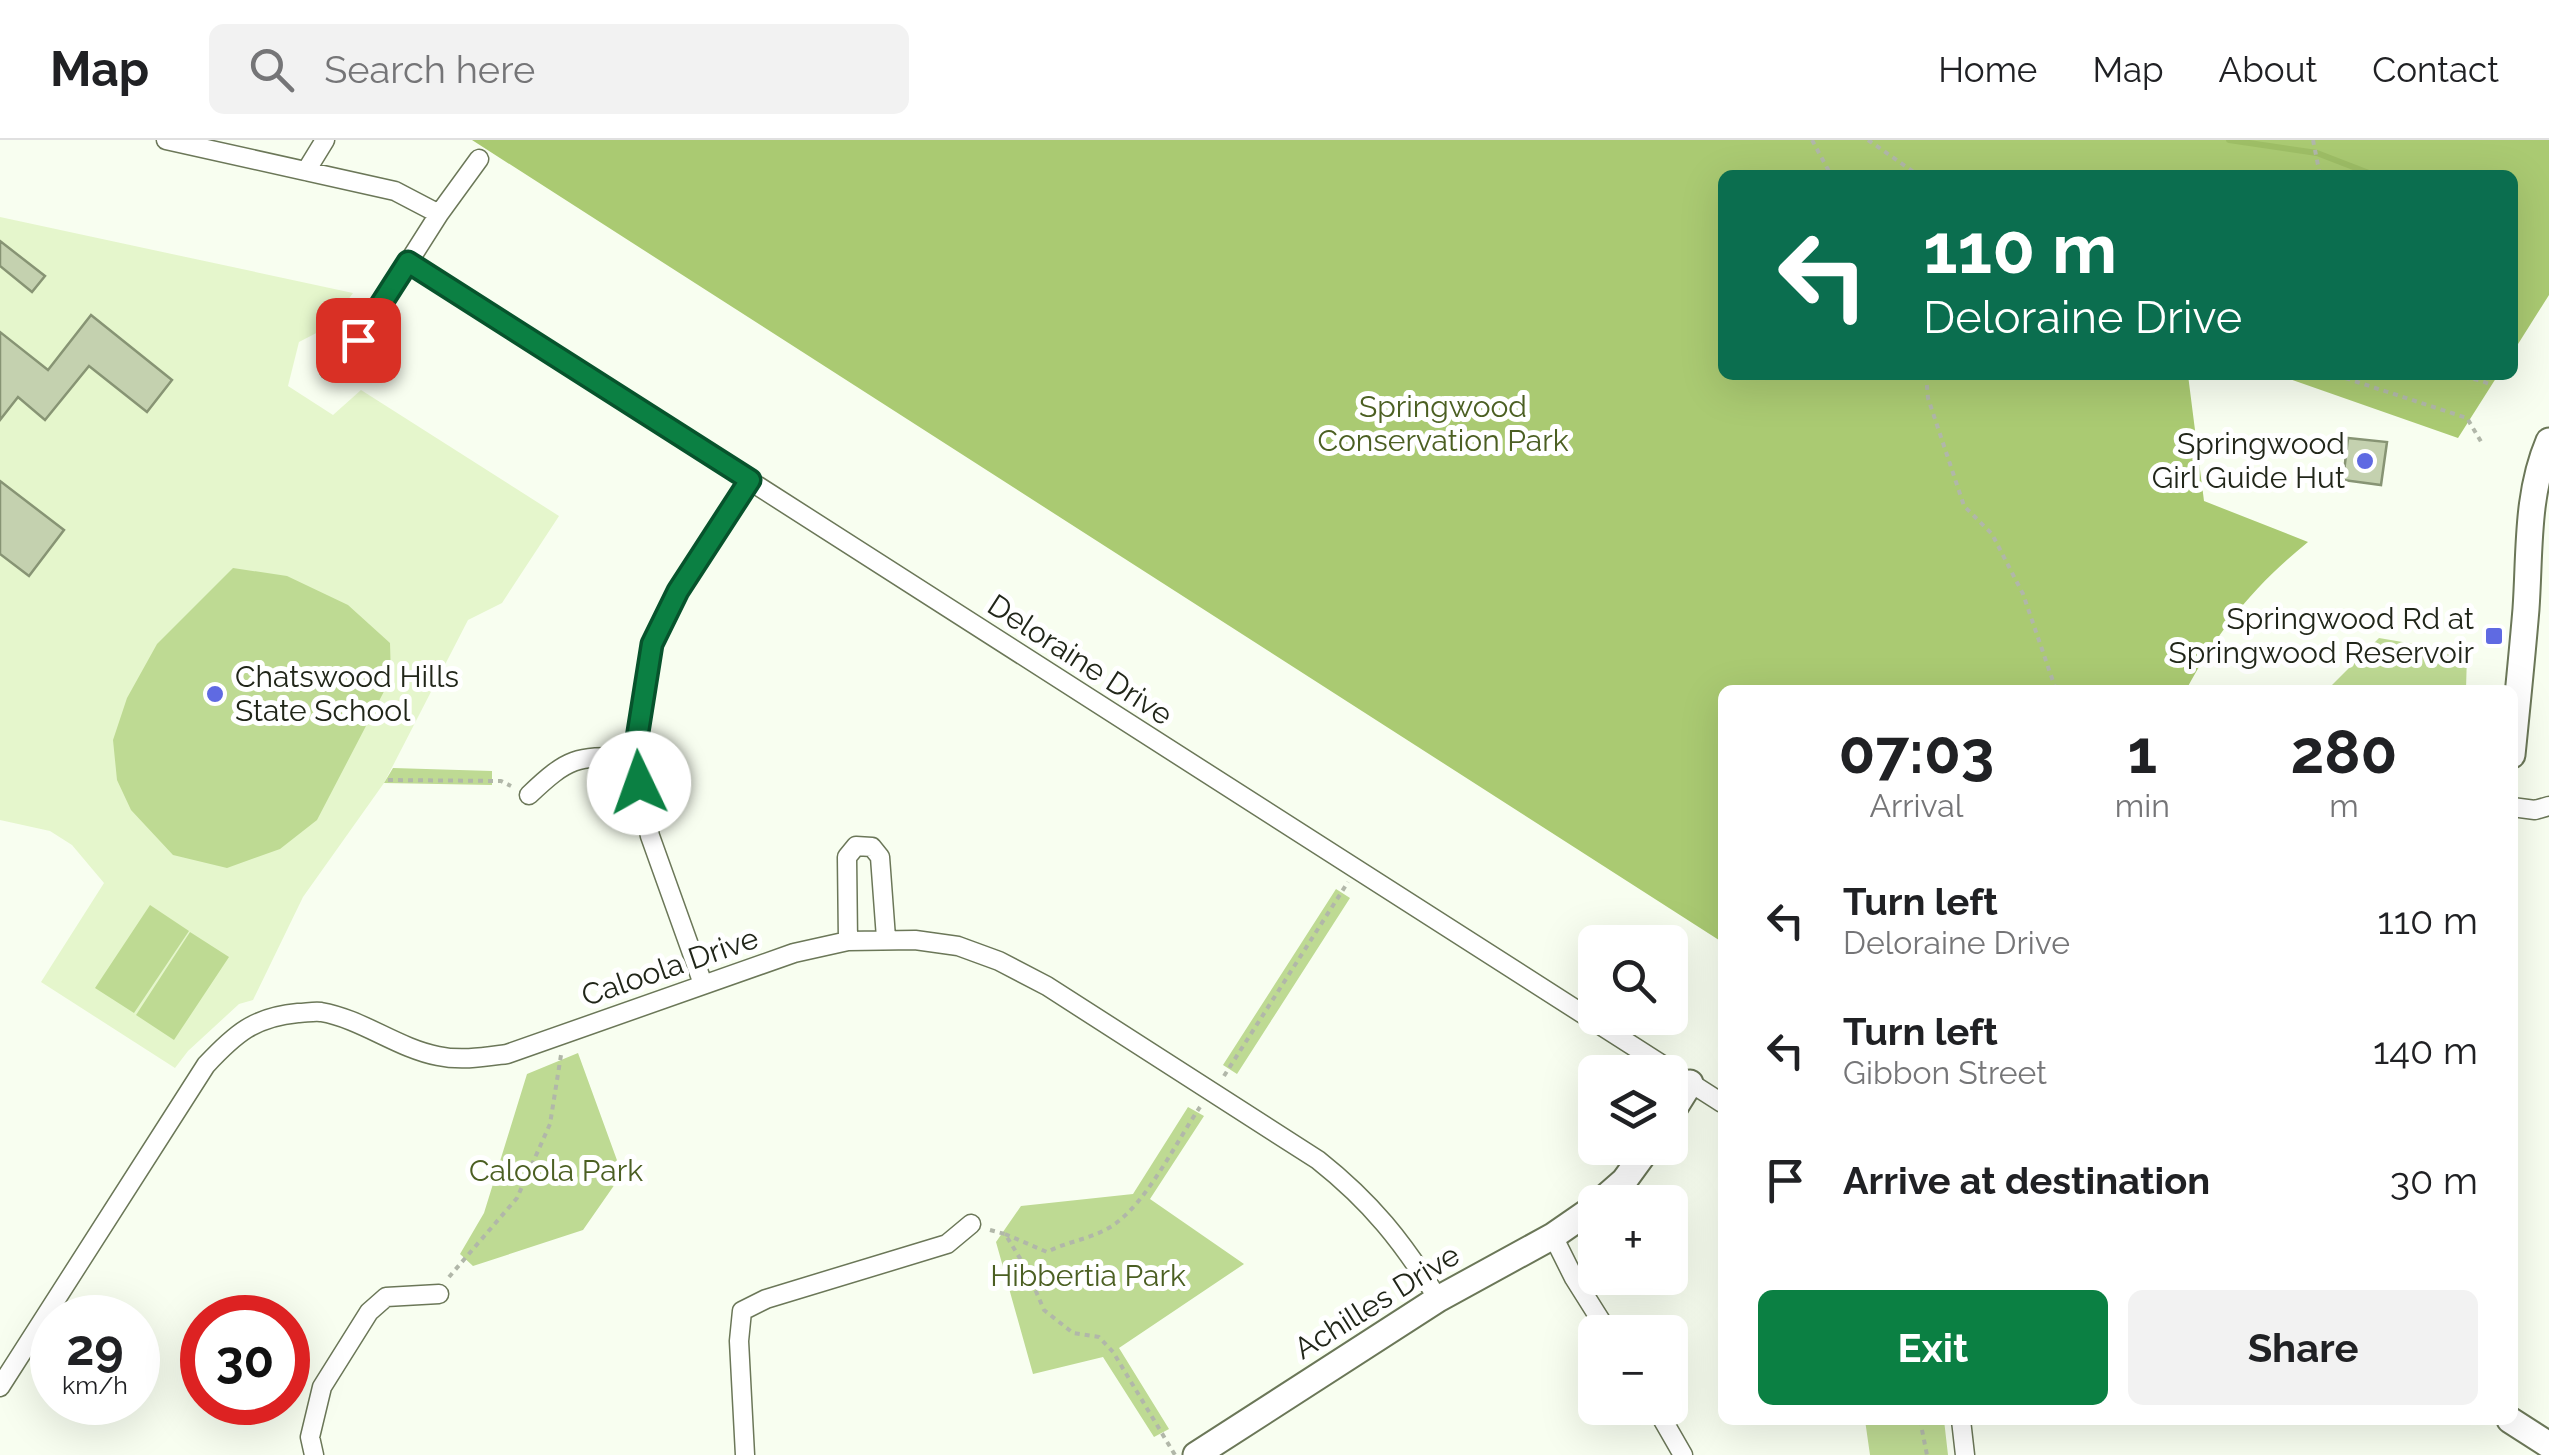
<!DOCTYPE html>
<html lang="en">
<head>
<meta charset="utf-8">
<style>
	:root { --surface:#fff; --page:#f2f2f2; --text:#202124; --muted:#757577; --line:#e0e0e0; --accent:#0b8043 }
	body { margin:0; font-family:Raleway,sans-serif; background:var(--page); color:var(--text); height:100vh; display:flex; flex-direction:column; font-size:38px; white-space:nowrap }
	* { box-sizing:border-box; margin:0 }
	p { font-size:32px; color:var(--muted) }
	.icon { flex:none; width:55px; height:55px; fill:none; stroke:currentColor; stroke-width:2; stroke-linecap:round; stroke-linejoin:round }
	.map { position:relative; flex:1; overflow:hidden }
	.drawer { position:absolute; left:1718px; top:545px; width:800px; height:740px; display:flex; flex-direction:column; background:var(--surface); border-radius:15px; box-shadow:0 10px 40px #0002 }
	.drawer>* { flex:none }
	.banner { position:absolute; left:1718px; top:30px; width:800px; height:210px; border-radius:15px; box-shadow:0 10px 40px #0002; background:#0b6e4f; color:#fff; overflow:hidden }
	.buttons { position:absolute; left:1578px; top:785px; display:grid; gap:20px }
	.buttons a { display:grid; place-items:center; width:110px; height:110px; border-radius:15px; background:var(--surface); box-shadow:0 10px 40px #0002; font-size:50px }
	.speed { position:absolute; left:30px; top:1155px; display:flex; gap:20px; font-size:50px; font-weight:700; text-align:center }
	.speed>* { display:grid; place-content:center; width:130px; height:130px; border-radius:50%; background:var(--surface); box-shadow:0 10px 40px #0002; line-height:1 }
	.speed small { font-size:25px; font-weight:400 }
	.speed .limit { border:15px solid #d22; background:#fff; color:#111 }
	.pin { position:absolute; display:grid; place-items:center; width:85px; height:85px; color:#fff; margin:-42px; border-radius:20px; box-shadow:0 5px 15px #0006 }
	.me { position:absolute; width:110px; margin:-55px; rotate:357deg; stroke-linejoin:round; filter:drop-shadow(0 0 8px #0008) }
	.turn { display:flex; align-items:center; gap:35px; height:210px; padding:0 40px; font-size:45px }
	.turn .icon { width:130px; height:130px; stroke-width:2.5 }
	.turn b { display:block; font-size:70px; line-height:85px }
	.eta { display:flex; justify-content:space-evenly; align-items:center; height:170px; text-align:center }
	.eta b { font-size:60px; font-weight:700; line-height:70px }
	.primary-button { display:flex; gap:20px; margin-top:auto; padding:20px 40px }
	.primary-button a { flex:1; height:115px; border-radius:15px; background:var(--accent); color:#fff; font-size:40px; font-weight:700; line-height:115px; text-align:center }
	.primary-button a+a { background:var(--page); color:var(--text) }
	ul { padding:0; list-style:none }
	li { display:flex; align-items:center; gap:30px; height:130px; padding:0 40px }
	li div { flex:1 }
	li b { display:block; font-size:38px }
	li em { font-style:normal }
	header { display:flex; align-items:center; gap:60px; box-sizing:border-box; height:140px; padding:0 50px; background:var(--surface); border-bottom:2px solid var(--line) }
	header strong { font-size:48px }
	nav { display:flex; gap:55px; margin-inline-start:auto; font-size:35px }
	.search { width:700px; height:90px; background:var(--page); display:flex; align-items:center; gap:25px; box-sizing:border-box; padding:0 35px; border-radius:15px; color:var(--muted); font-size:38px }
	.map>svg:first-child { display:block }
	.built { fill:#e5f6cc }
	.green { fill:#beda93 }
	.forest { fill:#aaca72 }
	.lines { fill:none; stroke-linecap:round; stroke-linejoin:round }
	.stream { stroke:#9ebe66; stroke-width:6 }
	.building { fill:#c4d1af; stroke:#879474; stroke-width:2.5 }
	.street-casing { stroke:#6b7758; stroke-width:21 }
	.secondary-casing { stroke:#6b7758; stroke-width:29 }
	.path { stroke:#b1b7a9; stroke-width:4; stroke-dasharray:5 5; stroke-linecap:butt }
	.street { stroke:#fff; stroke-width:18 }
	.secondary { stroke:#fff; stroke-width:25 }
	.route-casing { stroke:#07532c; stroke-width:25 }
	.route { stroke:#0b8043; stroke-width:18 }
	.poi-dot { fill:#5f6ae2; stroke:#fff; stroke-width:4 }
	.labels { text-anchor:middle; stroke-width:10; stroke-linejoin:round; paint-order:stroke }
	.park-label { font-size:30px; fill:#4b5f22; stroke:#fff }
	.poi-label { font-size:30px; fill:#212619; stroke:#fff; text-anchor:end }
	.street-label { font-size:30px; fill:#212619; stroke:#fff }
</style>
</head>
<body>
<header>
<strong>Map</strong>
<div class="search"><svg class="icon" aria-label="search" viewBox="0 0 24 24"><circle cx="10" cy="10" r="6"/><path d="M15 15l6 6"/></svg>Search here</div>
<nav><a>Home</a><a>Map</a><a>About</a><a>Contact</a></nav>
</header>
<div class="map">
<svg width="2549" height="1315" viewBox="0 0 2549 1315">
	<rect width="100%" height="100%" fill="#f8fef0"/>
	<path class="built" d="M0,77L353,153L328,187L299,202L288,246L333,275L361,250L559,376L502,463L468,480L384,643L303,757L253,860L239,864L188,911L175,928L41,842L104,743L72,705L50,691L0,680Z"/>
	<path class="green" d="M233,428L287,436L348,465L390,503L391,538L317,680L280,709L227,728L173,715L131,670L117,640L113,600L127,558L157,504Z
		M2379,498L2467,513L2466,550H2327Z
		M393,628L492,631V645L384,643Z
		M1336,749L1350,758L1237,934L1223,925Z
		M150,765L189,791L134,873L95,848Z
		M190,792L229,817L174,900L136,875Z
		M578,913L622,1034L583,1090L473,1126L460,1114L484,1073L527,934Z
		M1188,967L1204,976L1150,1059L1244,1124L1119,1208L1169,1289L1154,1297L1103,1217L1033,1234L996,1102L1021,1066L1133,1054Z
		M1865,1280H1944L1948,1315H1870Z"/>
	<path class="forest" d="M472,0H2549V155L2513,212L2512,35H1722V235H2188L2204,361L2308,402C2253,447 2220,488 2186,550H1722V802Z
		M2278,235H2498L2458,298Z"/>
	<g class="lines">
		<path class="stream" d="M2229,0L2317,13L2374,35"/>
	</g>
	<path class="building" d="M0,101L45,136L32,152L0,126Z
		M91,175L172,240L147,272L89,226L45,280L18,257L0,280V192L48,230Z
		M2348,298L2387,302L2381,345L2343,340Z
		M0,341L64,390L29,436L0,414Z"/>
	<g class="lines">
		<defs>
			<path id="street" d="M166,0L395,51L439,74
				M306,31L325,0
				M408,122L1722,963
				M329,230L359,200L439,74L479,19
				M529,655C571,615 577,617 633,617
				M2512,667L2535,670L2549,666
				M848,801L847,717L856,706L872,707L880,717L886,798
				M703,844L650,696L633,617L652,504L677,451L750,340
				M1553,1096L1574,1138L1608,1192
				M0,1247L206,925C235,894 254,877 298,873C305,873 314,871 321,872C362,879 397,908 438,916C461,921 484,917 507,914L794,813L848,801L915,800L958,806L999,821L1047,846L1318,1020C1371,1062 1403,1102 1438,1159
				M1656,1268L1683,1315
				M1961,1280L1965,1315
				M314,1315L310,1297L322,1247L369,1172L386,1157L439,1154
				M745,1315L739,1201L742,1171L766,1159L947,1104L971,1084"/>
			<path id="secondary" d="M2512,615C2517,566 2522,517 2526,469C2530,411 2526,355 2549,301
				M1670,975L1690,943
				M1600,1062L1624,1041L1648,1008
				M2510,1280L2549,1305
				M1196,1315L1438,1159L1553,1096L1595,1067"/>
		</defs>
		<use href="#street" class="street-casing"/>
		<use href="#secondary" class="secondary-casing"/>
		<path class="path" d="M1812,0L1831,35
			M1868,0L1918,35
			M2313,0L2320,35
			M1926,235L1928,258L1964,366L1992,394L2023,454L2056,550
			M2336,235L2467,278L2483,305
			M2404,235C2434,243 2460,231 2489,244
			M388,640L501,641L511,646
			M1224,936L1348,742
			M990,1090L1005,1094L1026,1128L1044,1170L1073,1193L1099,1197L1113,1212L1175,1315
			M1005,1094L1047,1112C1068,1101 1092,1099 1112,1086C1147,1063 1176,1002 1200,967
			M449,1137L517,1058L550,984L561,915
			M1920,1280L1927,1315"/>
		<use href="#street" class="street"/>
		<use href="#secondary" class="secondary"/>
	</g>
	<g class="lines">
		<defs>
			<path id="route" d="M358,200L408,122L750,340L678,451L652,504L634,617L639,643"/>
		</defs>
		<use href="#route" class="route-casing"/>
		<use href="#route" class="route"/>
	</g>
	<g class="poi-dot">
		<circle cx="2365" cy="321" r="10"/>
		<rect x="2484" y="486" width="20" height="20" rx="5"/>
		<circle cx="215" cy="554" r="10"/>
	</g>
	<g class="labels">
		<g class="park-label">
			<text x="1443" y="277">Springwood<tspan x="1443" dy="34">Conservation Park</tspan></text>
			<text x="556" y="1041">Caloola Park</text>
			<text x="1088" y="1146">Hibbertia Park</text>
		</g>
		<g class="poi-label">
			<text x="2345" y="314">Springwood<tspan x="2345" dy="34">Girl Guide Hut</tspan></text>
			<text x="2474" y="489">Springwood Rd at<tspan x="2474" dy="34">Springwood Reservoir</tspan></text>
			<text x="235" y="547" text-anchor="start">Chatswood Hills<tspan x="235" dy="34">State School</tspan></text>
		</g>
		<g class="street-label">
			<text transform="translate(1080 520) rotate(33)" y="10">Deloraine Drive</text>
			<text transform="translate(670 827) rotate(-19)" y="10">Caloola Drive</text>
			<text transform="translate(1377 1162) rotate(-32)" y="10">Achilles Drive</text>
		</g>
	</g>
</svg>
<div class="buttons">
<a><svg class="icon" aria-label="search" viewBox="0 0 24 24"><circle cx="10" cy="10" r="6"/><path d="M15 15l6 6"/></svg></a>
<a><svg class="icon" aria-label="layers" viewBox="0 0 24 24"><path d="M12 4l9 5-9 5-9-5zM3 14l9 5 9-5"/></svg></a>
<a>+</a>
<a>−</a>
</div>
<div class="speed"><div>29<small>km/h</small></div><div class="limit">30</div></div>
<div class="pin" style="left:358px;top:200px;background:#d93025"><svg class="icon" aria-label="arrive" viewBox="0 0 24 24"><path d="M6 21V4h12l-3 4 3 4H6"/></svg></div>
<svg class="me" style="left:639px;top:643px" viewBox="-20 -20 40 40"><circle r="19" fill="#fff"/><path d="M0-13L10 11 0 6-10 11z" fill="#0b8043"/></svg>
<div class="banner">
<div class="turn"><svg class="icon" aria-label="left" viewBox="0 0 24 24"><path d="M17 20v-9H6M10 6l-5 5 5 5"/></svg><div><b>110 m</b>Deloraine Drive</div></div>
</div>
<section class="drawer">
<div class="eta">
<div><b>07:03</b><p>Arrival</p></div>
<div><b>1</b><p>min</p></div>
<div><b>280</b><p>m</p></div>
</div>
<ul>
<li><svg class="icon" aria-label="left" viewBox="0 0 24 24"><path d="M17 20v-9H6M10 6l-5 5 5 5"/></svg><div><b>Turn left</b><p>Deloraine Drive</p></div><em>110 m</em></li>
<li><svg class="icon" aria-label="left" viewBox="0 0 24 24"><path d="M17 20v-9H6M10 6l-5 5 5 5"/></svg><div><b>Turn left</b><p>Gibbon Street</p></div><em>140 m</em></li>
<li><svg class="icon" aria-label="arrive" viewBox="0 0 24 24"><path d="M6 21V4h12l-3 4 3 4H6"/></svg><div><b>Arrive at destination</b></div><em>30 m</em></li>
</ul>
<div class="primary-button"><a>Exit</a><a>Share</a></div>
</section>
</div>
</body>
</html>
